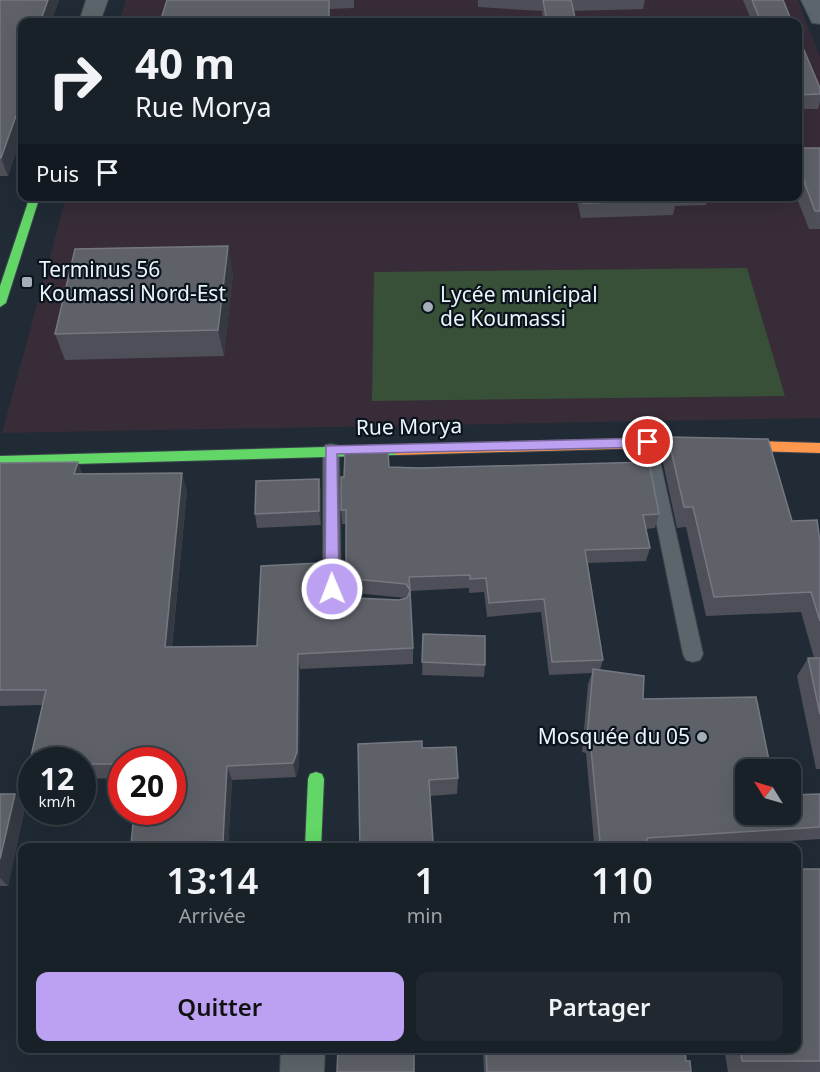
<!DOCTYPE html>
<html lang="fr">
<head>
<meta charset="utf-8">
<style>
	:root { --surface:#182028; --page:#212830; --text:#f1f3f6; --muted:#9fa3a8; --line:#363e45; --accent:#bca0f2 }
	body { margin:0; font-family:"Noto Sans",sans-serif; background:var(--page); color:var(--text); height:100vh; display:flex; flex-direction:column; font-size:22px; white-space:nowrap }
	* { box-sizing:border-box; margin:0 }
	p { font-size:20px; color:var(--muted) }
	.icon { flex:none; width:33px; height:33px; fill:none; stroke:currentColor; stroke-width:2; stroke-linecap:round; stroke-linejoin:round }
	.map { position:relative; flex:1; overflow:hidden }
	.details { position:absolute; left:18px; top:843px; width:783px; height:210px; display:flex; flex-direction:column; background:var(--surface); border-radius:12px; box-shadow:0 6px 24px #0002,0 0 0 2px var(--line) }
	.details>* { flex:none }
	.hud { position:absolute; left:18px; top:18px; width:784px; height:183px; border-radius:12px; box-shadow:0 6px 24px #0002,0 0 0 2px var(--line); background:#182028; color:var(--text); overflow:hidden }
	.needle { width:39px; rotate:307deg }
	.fabs { position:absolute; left:735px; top:759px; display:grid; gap:12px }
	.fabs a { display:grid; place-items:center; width:66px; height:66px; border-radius:12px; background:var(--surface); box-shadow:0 6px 24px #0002,0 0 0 2px var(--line); font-size:30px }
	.speed { position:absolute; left:18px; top:747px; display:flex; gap:12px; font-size:30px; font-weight:700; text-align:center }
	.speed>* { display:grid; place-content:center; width:78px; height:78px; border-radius:50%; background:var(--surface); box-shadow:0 6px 24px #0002,0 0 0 2px var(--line); line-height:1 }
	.speed small { font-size:15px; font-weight:400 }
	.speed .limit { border:9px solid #d22; background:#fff; color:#111 }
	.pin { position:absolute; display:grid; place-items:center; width:51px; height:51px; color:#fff; margin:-26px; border:3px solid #fff; border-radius:50%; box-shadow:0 2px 6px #0007 }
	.me { position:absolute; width:66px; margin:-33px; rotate:359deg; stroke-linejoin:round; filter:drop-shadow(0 0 4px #0008) }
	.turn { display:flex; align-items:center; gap:21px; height:126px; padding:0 18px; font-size:27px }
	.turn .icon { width:78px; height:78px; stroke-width:2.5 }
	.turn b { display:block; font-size:42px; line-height:51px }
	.then { display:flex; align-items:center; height:57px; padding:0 18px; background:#0003; gap:12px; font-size:22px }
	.eta { display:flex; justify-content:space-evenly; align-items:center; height:102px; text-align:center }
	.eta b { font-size:36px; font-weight:600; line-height:42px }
	.cta { display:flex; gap:12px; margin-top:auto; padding:12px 18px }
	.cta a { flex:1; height:69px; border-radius:12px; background:var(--accent); color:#111; font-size:24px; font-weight:600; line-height:69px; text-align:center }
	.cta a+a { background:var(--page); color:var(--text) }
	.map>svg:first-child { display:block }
	.education { fill:#372c38 }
	.green { fill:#385037 }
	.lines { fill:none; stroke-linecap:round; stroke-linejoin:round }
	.lane-casing { stroke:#3c454c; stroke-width:2 }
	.street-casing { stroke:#3c454c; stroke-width:2 }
	.fast-casing { stroke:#3c454c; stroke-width:2 }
	.slow-casing { stroke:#3c454c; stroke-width:2 }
	.lane { fill:#5c656b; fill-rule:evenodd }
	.street { fill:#5c656b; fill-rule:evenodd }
	.fast { fill:#63d668; fill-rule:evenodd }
	.slow { fill:#ff974d; fill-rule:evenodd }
	.wall { fill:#4e4f58 }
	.shaded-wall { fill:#343942 }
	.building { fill:#5f6169; stroke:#757881; stroke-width:1.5 }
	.route { fill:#bca0f2; stroke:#7a689d; stroke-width:1.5 }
	.poi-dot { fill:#a4aeb8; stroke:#0b141b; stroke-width:2 }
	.labels { text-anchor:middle; stroke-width:4.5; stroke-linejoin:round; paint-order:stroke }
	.poi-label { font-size:21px; fill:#ebf5fe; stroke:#0b141b; text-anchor:start }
	.street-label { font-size:21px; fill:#ebf5fe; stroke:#0b141b }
</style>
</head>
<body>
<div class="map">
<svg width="820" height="1072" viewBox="0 0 820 1072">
	<rect width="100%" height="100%" fill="#202b35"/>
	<path class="education" d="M126,0H798L820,57V418L2,433L66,197L798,196V22H119Z"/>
	<path class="green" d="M747,268L785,396L372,401L374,272Z"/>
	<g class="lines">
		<defs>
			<path id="lane" d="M648,437L654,438L656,443L703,654L700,660L693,662L686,660L683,654L640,443L642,438Z
				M331,444L337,445L339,450L341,587L346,593L358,596L360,602L358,608C342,613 329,603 323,589V450L325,445Z"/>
			<path id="street" d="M86,0H108L100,22H79Z
				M801,0H820V24L812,23Z
				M281,1048H325L324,1072H280Z"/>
			<path id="fast" d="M30,196H40L6,303L0,307V286Z
				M397,445L403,450L397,455L0,466V456Z
				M316,772L322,774L324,779L321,848H305L308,779L310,774Z"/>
			<path id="slow" d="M648,438L820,443V453L648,448L397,455L391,450L397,445Z"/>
		</defs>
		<use href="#lane" class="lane-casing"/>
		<use href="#street" class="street-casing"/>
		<use href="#fast" class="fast-casing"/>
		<use href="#slow" class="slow-casing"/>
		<use href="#lane" class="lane"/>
		<use href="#street" class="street"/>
		<use href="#fast" class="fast"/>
		<use href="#slow" class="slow"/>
	</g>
	<path class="wall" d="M0,0H59L51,22H22V134L8,176H0Z
		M167,0H354V8L330,9Z
		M478,0H645L643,9L573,11L576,22H543L542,11L478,7Z
		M743,0H783L792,22H752Z
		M798,36L820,88V102L818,109H798Z
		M798,148H820V229H809L796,196H798Z
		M540,196H709L706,205L675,206L673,215L581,218L577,200L541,201Z
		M233,273L224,356L65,360L55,334Z
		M668,437L792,521L820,542V769H816L797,676L808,658H814L801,612L706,616L686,527L677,528L662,458Z
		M0,463L82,474L187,491L172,647L257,646L320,575L326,583L334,590L355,598L399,600L406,598L355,593L343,585L342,571L346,565V524H342L341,510L344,477L389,467L659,514L655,528L646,529L650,548L646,561L588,563L603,660L600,670L643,699L746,814L820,794V839L686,848H477V843L594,842L586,753L582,752L588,684L592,673L549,675L541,612L487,617L484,592L469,593V588L410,591L413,648V664L300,669L299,766L296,777L232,780L228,848H132L131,845L172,760H122V778L82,779V760H32V768L29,765L42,705L0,706Z
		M319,479L321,493V525L257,528L255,514Z
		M423,634L485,665L484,677L422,675Z
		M422,748L458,778L457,794L430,796L432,848H360Z
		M0,794L25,808L8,886H0Z
		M820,869V1072H728L724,1048H796Z
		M483,1048H685L686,1061L691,1072H484Z"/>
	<path class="shaded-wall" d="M48,0H59L51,22H40Z
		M16,116L22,134L8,176L1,158Z
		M228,246L233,273L224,356L218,330Z
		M78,462L85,480L74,474Z
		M182,473L187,491L170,663L165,647Z
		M319,479L321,493V525L319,511Z
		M298,654L300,669L299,766L296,777L293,763Z
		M227,766L232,780L228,848H226L223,841Z
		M15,794L25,808L8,886L0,878V859Z"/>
	<path class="building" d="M0,0H48L40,22H22V116H16L1,158H0Z
		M167,0H329V22H160Z
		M543,0H571L576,22H547Z
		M752,0H783L792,22H761Z
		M798,36L820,88V94L798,95Z
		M798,148H820V211H815L798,165Z
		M582,196H676L677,200L583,203Z
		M228,246L218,330L55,334L75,249Z
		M668,437L768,439L792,521L817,520L820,542V621L811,592L714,597L693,507H684Z
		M388,452L389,467L418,468L649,462L659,514L643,515L650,548L585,550L603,660L552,662L544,599L489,603L486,578L470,579V575L409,577L410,590L406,584L354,579L342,571V565H346V510H341V477H344L345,453Z
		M78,462L74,474L182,473L165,647L257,646L261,566L319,563V573L326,583L334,590L355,598L399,600L407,598L410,591L413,648L298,654L297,752L293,763L227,766L223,841L131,845L134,812H172V760H122V764H82V760H32V765H29L46,690H0V463Z
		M319,479V511L255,514L256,481Z
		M423,634L485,636V665L422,662Z
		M808,658H820V714Z
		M593,669L644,676L643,699L756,697L771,770H746V814H790V795L820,794V827L647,838V848H478L477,843L600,842L590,738H587Z
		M422,741V748L456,747L458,778L429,780L433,842L422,843V848H360L358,744Z
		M0,794H15L0,859Z
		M796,869H820V1061H742L740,1048H796Z
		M338,1048H414V1072H337Z
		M486,1048H685L686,1061H690L691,1072H487Z"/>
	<path class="route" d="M648,438L655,442L648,447L337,454L339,589L332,595L325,589L326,446Z"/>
	<g class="poi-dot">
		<rect x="21" y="276" width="12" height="12" rx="3"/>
		<circle cx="428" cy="307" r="6"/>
		<circle cx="702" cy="737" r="6"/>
	</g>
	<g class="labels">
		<g class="poi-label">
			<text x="39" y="277">Terminus 56<tspan x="39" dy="24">Koumassi Nord-Est</tspan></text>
			<text x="440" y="302">Lycée municipal<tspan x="440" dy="24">de Koumassi</tspan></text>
			<text x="690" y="744" text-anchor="end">Mosquée du 05</text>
		</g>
		<g class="street-label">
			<text transform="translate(409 427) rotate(-1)" y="7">Rue Morya</text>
		</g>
	</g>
</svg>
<div class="fabs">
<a><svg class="needle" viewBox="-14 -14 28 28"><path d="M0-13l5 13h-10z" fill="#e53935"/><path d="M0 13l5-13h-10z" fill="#9fa3a8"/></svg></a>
</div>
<div class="speed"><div>12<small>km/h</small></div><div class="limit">20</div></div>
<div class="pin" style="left:648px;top:442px;background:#d93025"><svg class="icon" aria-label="arrive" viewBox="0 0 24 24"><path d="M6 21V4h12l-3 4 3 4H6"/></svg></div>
<svg class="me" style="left:332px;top:589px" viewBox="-20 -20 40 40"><circle r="17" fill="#bca0f2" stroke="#fff" stroke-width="3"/><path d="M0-11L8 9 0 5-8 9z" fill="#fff"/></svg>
<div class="hud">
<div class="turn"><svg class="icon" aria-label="right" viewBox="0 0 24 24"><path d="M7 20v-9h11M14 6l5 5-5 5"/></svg><div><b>40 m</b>Rue Morya</div></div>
<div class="then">Puis<svg class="icon" aria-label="arrive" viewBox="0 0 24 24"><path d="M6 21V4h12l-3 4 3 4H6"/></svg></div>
</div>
<section class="details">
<div class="eta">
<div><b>13:14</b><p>Arrivée</p></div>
<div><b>1</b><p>min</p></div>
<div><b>110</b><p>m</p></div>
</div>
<div class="cta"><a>Quitter</a><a>Partager</a></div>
</section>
</div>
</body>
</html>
